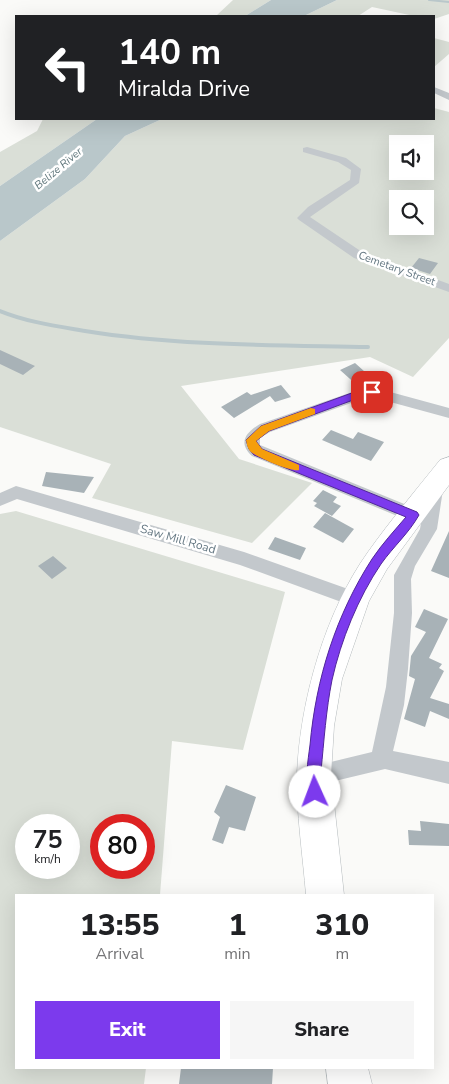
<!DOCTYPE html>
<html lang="en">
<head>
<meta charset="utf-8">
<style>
	:root { --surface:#fff; --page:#f6f6f6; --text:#202124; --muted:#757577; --accent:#7c3aed }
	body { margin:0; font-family:"Nunito Sans",sans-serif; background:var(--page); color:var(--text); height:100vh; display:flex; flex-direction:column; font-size:19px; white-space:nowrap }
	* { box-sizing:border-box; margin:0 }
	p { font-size:16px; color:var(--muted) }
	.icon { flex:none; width:28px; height:28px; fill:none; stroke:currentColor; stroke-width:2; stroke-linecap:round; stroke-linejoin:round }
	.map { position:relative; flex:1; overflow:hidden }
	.drawer { position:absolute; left:15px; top:894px; width:419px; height:175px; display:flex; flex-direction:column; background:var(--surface); border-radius:0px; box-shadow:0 5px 20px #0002 }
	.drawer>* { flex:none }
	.hud { position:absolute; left:15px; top:15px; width:420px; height:105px; border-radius:0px; box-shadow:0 5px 20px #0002; background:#202124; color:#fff; overflow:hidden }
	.buttons { position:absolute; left:389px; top:135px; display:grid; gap:10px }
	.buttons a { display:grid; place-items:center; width:45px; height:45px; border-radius:0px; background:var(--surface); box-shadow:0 5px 20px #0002; font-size:25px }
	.speed { position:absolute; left:15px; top:814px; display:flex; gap:10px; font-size:25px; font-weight:700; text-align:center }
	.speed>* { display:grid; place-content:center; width:65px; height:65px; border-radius:50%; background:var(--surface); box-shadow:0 5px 20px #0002; line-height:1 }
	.speed small { font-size:12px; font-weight:400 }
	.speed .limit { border:8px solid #d22; background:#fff; color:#111 }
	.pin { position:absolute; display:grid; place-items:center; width:42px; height:42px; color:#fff; margin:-21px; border-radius:10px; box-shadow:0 2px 8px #0006 }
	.me { position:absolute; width:55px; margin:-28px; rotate:358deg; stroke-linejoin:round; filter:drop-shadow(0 0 4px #0008) }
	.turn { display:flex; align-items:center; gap:18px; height:105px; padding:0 20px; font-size:22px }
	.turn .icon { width:65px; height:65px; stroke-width:2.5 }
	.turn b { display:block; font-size:35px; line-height:42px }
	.eta { display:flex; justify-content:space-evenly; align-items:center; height:85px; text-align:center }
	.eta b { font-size:30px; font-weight:800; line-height:35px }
	.action { display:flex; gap:10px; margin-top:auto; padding:10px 20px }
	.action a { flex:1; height:58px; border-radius:0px; background:var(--accent); color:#fff; font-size:20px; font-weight:800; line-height:58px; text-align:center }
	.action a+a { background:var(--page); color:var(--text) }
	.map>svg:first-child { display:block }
	.green { fill:#dadfd7; fill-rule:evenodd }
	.water { fill:#b9c7ca }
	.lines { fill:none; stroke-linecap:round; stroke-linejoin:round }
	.stream-far1 { stroke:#b9c7ca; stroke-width:2 }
	.stream { stroke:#b9c7ca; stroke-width:4 }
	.building { fill:#a8b2b7 }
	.highway-casing { stroke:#b4babd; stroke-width:1 }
	.street { fill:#c3c8cc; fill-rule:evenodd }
	.highway { fill:#fff; fill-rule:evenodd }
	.route { fill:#7c3aed; stroke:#51269a }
	.slow { fill:#f59e0b }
	.labels { text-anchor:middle; stroke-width:5; stroke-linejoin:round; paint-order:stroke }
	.far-water-label { font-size:11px; font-style:italic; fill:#60777c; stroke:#fff }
	.far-street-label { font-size:11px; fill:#657883; stroke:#fff }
	.street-label { font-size:12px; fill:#657883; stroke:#fff }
</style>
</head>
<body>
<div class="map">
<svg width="449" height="1084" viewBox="0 0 449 1084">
	<rect width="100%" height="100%" fill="#fafaf8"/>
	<path class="green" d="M233,0H271L245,16H216Z
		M337,0H449V14L434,19V16H414L372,7L358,16H304Z
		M434,38L449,42V54L434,67Z
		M434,108L449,112V338L413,377L370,357L181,386L239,459L312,483L252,543L92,498L111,464L0,427V241L85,179L125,136L162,119H434ZM398,144H425V171H398ZM398,199H425V226H398Z
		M43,119H97L0,186V152L37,131Z
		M16,511L285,592L243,750L172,741L160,895H16V1068H146L144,1084H0V514ZM26,825H69V868H26ZM101,825H144V868H101Z"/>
	<path class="water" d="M271,0H337L304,16H245Z
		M97,119H162L125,136L85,179L0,241V186Z"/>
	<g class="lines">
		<path class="stream-far1" d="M429,0L449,2"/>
		<path class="stream" d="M0,311C27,322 56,326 85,331C178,346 274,345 368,347"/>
	</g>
	<path class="building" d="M419,258L438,263L430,274L411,268Z
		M0,350L35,366L23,375L0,364Z
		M355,363L374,380L359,387L340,370Z
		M281,385L291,397L275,402L270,396L234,418L221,407L247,392L251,395Z
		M331,430L353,439L358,432L384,442L371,461L322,440Z
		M46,472L94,477L84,493L42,486Z
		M323,490L337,497L333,502L341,506L332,516L314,506L317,503L313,501Z
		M325,513L354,529L343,543L313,527Z
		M449,531V578L431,571Z
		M275,537L306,548L300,560L268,549Z
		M53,556L67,568L52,579L38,566Z
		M424,609L448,619L429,658L442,664L439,668L444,671L430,698L449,704V719L430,711L425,727L404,719L415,679L409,676L411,656L426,632L415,627Z
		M226,785L256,797L245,831L229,827L223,844L212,840L220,817L214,812Z
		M420,821L449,824V846L409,845L408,830L421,831Z
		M181,1068H273L272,1084H179Z"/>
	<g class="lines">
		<defs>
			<path id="highway" d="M449,457V485L387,569L369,601L342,679L334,726L331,775L344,895H306C303,857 296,811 297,774C300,701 325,612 368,552C390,521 416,490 440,460Z
				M326,1068H368L372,1084H328Z"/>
		</defs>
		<use href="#highway" class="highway-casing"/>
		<path class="street" d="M434,87L449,93V100L434,93Z
			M307,147L346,158L361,169L359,183L310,217L362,252L449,284V292L354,258L299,220L297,218L308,207L350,180L351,170L338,162L303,152V148Z
			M372,387L449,408V418L372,397L365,398L270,432L260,438V445L419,510L422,515L419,520L413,521L407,520L252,456C238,443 245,433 260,424L358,390Z
			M436,477L442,479L444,483L437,529L415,566L411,579L412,613L408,669L404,705L393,751L449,762V784L385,769L314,786L306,782L303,775L306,768L372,752L386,687L394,613V575L420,529L428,483L430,479Z
			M16,486L244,552L362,594L364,599L362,604L355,607L240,565L17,499L0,506V493Z"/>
		<use href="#highway" class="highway"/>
	</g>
	<path class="route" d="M372,389L375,390V394L364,396L269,431L256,441L262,449L417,512L419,515C409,533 393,547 381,564C358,598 341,640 332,680C326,710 324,741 321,771C321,780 324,789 320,797L315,800L310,797C304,782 308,761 310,745C316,678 336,615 372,559C382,544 395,530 406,517L254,455L249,449L246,440L261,426L360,390Z"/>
	<path class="slow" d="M311,408L315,409V414L269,431L256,441L262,449L299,465V470C291,472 256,457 250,451C247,447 247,444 246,440L261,426Z"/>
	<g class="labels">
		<g class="far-water-label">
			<text transform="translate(58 168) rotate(-40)" y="4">Belize River</text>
		</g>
		<g class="far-street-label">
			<text transform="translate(397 268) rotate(20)" y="4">Cemetary Street</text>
		</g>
		<g class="street-label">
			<text transform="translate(178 539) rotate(16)" y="4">Saw Mill Road</text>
		</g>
	</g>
</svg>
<div class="buttons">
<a><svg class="icon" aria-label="sound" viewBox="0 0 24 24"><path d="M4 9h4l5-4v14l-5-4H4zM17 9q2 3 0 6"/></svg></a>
<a><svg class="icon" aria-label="search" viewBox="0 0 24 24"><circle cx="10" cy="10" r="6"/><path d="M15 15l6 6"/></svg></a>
</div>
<div class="speed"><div>75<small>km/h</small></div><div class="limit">80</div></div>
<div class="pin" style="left:372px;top:392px;background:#d93025"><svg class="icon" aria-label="arrive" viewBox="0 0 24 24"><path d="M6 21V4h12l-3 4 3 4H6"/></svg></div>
<svg class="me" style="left:315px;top:792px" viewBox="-20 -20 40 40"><circle r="19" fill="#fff"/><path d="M0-13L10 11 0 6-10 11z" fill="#7c3aed"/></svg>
<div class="hud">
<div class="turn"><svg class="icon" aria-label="left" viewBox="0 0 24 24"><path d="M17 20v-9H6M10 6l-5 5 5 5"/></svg><div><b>140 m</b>Miralda Drive</div></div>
</div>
<section class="drawer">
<div class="eta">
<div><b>13:55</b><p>Arrival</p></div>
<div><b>1</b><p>min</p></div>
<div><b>310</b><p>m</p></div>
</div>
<div class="action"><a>Exit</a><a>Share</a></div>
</section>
</div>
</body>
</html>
